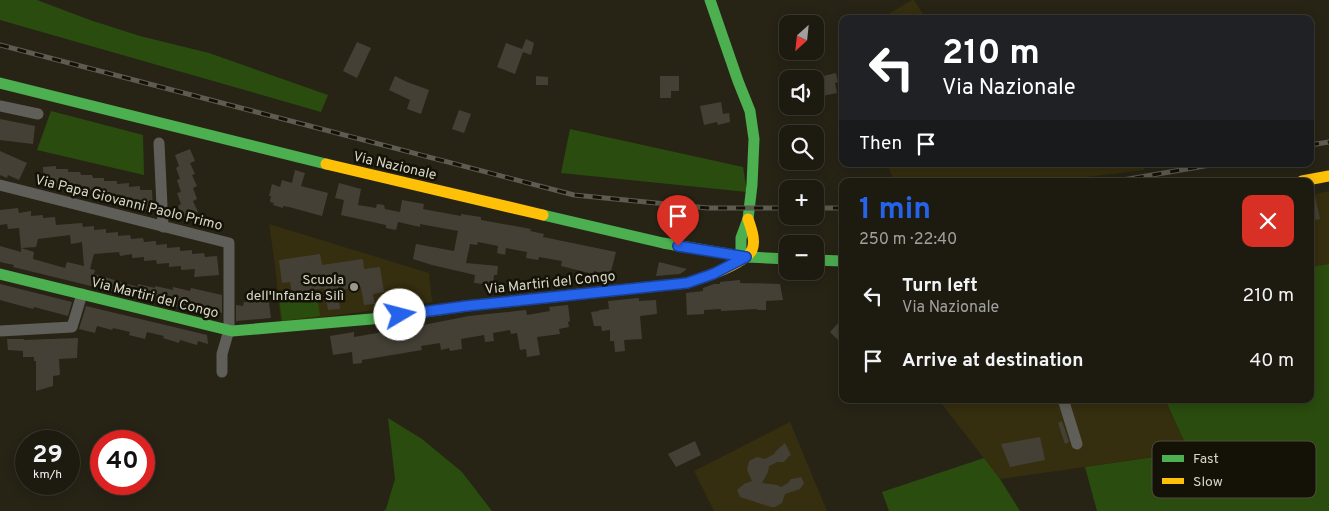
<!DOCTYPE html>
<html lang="en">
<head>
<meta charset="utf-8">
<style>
	:root { --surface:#1d1b10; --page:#2a281e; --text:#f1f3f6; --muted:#a0a19f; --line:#3b3930; --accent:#2563eb }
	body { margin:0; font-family:Overpass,sans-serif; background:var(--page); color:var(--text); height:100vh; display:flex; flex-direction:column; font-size:19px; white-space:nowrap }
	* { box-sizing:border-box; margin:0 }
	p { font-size:16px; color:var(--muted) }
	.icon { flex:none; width:28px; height:28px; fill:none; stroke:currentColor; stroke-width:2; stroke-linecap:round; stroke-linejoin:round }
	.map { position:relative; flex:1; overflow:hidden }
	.sheet { position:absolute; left:839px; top:178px; width:475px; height:225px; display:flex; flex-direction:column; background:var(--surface); border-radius:10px; box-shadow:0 2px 12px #0003,0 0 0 1px var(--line) }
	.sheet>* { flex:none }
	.top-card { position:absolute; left:839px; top:15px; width:475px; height:152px; border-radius:10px; box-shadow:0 2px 12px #0003,0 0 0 1px var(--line); background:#202124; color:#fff; overflow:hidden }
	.needle { width:32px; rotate:207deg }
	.fabs { position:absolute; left:779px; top:15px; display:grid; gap:10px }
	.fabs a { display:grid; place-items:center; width:45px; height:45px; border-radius:10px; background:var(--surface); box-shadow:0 2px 12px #0003,0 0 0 1px var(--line); font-size:25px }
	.speed { position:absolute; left:15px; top:430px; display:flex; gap:10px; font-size:25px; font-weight:700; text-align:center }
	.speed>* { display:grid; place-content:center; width:65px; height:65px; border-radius:50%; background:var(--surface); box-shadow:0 2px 12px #0003,0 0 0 1px var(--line); line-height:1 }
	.speed small { font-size:12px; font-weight:400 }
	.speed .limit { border:8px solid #d22; background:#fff; color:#111 }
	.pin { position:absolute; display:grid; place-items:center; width:42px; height:42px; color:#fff; margin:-51px -21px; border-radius:50% 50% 50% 0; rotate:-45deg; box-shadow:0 0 5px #0007 }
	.pin .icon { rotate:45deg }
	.me { position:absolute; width:55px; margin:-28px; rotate:82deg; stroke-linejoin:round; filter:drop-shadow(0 0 4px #0008) }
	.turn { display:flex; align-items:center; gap:18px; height:105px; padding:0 20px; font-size:22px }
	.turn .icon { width:65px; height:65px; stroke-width:2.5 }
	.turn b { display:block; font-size:35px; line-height:42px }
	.then { display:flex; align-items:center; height:48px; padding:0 20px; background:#0003; gap:10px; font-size:19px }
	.round { display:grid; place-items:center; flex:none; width:52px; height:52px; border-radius:10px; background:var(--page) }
	.head { display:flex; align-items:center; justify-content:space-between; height:85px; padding:0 20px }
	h1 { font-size:30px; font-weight:700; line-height:38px; color:var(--accent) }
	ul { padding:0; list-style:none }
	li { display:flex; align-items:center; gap:15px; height:65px; padding:0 20px }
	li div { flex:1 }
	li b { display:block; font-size:19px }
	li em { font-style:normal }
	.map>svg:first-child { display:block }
	.built { fill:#352e0f }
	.green { fill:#2a4c0f }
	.building { fill:#454036 }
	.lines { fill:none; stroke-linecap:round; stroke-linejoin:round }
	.street { stroke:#605e59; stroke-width:11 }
	.fast { stroke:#4caf50; stroke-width:11 }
	.slow { stroke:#ffc107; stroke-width:11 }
	.rail-casing { stroke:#5e5b52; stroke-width:5 }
	.rail { stroke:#141207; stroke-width:3; stroke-dasharray:9; stroke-linecap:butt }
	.route-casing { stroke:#184099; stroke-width:12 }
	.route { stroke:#2563eb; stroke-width:9 }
	.poi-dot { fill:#9a9888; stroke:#141207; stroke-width:2 }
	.labels { text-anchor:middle; stroke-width:5; stroke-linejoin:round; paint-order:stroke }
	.street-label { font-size:14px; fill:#d8d6c6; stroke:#141207 }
	.poi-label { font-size:14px; fill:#d8d6c6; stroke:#141207; text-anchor:end }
	.key { fill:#141207; stroke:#4f4d40; stroke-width:1 }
	.key-label { font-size:14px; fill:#d8d6c6 }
</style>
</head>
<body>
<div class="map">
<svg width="1329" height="511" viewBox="0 0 1329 511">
	<rect width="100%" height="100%" fill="#272416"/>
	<path class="built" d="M912,0H914L926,19H880Z
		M887,164H1140L1145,170L1051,181H894Z
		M1329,191V264L1310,267V195Z
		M269,224L429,273L432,302L281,323L275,265Z
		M938,399H1165L1189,452L1000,479Z
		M790,422L827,511H714L694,471Z"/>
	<path class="green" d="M0,0H37L90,20L140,36L209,53L328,95L321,112L0,20Z
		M51,111L143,135L144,175L37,150Z
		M570,129L743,167L747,192L561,173Z
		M1329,264V511H1097L1085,467L1189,452L1165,399H1310V267Z
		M317,293L320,316L282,321L279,298Z
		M388,418L422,439L462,472L492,511H384L386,509L395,479Z
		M984,458L1000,479L1020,511H889L882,492Z"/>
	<path class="building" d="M526,39L534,43L531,55L523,52L515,74L497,67L506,43L522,49Z
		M357,42L371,48L357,78L343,71Z
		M836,73L838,82L835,83L837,93L817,97L815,87V78Z
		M395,76L407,82L429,90L421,114L407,109L410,100L389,90Z
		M536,76L548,77V85H536Z
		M660,76H679V91H671V98H660Z
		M721,102L723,114L729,113L730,122L718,125L717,122L704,125L700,106Z
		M459,110L471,114L464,133L452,129Z
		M0,119L35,126L33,144L0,140Z
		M190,149L195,161L190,163L195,174L192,175L197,186L193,188L197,199L193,201L198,212L182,218L178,206L181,204L177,193L181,192L177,180L180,179L176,168L179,166L175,155Z
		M0,151L27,163L19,180L8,175L7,178L0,175Z
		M56,166V169H68V172H80L81,175H92L93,178H104V181H117V184L129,183V187L140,186V190H152L153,209H140V205H128V202L116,203V200H103V197H92V194H79V191H68V188H56L55,185L44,186L43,167Z
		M295,170L305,173L301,186L328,193L322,216L289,207L283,206V208L273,205L274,203L270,202L271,196H269L272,184L280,187L282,180L292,183Z
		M339,183L361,189L358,205L376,208L377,204L384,205L385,209L400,212L402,200L424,204L423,209L461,216V214L481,217V220L531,229L530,231L544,234L543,237L616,252L610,275L594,271L593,274L561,266L562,261L539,257L538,260L526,258L527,252L506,248L505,255L497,253L498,246L478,242L477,245L470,244L466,263L498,266L497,275H494L493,285L474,283L475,275L432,265L413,259L416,244L454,251L458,231L420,224V227L398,222L396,230L386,228V225L341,215L344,200L335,198Z
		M1310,192H1314L1320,219L1310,221Z
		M18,208L19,213L31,211V216L43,215V218L55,217L56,225L82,223L83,227L94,226V230L106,229V233L118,232V236L130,235L131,239L143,238L144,242L156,241V245L167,244V248L180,247V251L192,250V254L204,253L205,257L217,256L219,275L194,277L195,269L181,270V266L169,267V263L157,264L156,260L144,261V257L132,258V254L120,256L119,252L94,254L90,269L95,270L94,274L138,287V284L155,288V286L173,290V287L190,291L191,288L222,295V313L186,306L185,309L13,267L14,265L0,262V246L21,252V248L34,252L33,259L65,268L67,262L84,266L82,242L71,244L70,235L38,239L36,247L21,248L19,228L8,229L7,224L0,225V210Z
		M320,254L322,265L363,259L364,269L380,267L384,292L373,294L375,304L364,305L361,287L338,290L340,309L328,310L324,288L292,293L290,282L282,283L279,260Z
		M659,262L687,269L680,274L656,276Z
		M740,280V283L780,284L783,300L766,301V310H757V309L721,311V309L704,310V314L687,315L686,293L703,291V288L714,284H720V282Z
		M0,284L72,302L68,316L34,307L33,309L0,300Z
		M258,294L268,295L271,318L236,321V305L243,306L244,302H248L249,296L257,298Z
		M639,298V301L656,300L657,314L640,316L642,339L624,340L625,351L615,352L614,341H610V330L602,331L601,326H594L591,312L599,311V310L609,309L608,301Z
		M568,305L570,321L568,322L569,327L559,329L560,334L537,337L540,355L527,357L526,349L520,350L517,333L511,334L510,330L493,333L494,341L485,342L484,335L461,339L462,349L450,351L449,348L441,350L440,343L421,346L422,350L362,360V363L353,364L352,352L333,355L330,336L354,332V337L418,326L469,316L526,310L527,315L550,311L549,307Z
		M86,306L207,335L208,344L198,341L197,345L180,340L179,343L163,338L164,336L147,332L145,339L129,335L130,332L113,328L112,330L97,326L95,333L79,329Z
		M842,319V344L830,332Z
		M78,338L77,358L59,359L60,375L53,376V386L36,391V361H34V357H23V351L8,350L7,339H24V340Z
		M1062,421L1069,442L1065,444L1058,423Z
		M1040,437L1045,460L1010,467L1001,444Z
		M695,441L701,455L676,467L668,454Z
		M785,443L791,455L788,457L784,462H777L769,466L768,472L762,483L777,485L781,487L788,483L791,479L798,478L801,477L804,483L800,489L785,494L782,503L775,507H771L740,497L737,490L744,484L752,481L747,470L749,461L757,457L765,459L774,454L776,451Z"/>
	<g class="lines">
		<path class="street" d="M0,106L38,114
			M159,143L163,227
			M0,185L229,243V330L222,354V372
			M0,331L72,327L82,294
			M1063,399L1077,444"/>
		<path class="fast" d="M710,0L738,81L750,111L754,139L752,185L748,219L741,238V250L746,257
			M0,83L326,164
			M543,215L663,243L746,257L788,259
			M815,260L842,261
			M0,274L232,331L383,318L466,306L687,283"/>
		<path class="slow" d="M326,164L543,215
			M1302,181L1329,176
			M687,283C702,278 745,264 752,250C756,240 751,228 748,219"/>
		<defs>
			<path id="rail" d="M0,45L574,195L708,208H788
				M1310,145L1329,142
				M1117,181L1216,164
				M815,208H842"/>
		</defs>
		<use href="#rail" class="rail-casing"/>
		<use href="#rail" class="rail"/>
	</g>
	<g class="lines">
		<defs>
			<path id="route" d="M400,315L466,306L687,283L713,274L746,257L678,246"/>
		</defs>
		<use href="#route" class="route-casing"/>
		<use href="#route" class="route"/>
	</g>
	<circle class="poi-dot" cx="354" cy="287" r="5"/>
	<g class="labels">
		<g class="street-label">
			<text transform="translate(395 165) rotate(13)" y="5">Via Nazionale</text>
			<text transform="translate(129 202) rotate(14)" y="5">Via Papa Giovanni Paolo Primo</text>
			<text transform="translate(550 282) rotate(-6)" y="5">Via Martiri del Congo</text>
			<text transform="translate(155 297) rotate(14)" y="5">Via Martiri del Congo</text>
		</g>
		<g class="poi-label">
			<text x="344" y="284">Scuola<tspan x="344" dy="16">dell'Infanzia Silì</tspan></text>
		</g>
	</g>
	<rect x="1152" y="441" width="164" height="57" rx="8" class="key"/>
	<rect x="1162" y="455" width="22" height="7" fill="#4caf50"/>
	<rect x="1162" y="478" width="22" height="6" fill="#ffc107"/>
	<g class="key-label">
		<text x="1193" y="463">Fast</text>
		<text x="1193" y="486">Slow</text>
	</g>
</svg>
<div class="fabs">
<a><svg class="needle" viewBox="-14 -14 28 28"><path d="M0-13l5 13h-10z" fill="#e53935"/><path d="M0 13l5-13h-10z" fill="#a0a19f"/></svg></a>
<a><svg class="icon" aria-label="sound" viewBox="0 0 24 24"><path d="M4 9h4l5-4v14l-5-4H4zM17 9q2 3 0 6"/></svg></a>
<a><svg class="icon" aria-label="search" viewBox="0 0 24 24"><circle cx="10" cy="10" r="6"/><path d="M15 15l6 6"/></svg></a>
<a>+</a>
<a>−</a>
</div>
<div class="speed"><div>29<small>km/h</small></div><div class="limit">40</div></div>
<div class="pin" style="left:678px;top:246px;background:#d93025"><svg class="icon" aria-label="arrive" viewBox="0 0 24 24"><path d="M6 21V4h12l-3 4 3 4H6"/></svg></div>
<svg class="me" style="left:400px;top:315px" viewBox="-20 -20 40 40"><circle r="19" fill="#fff"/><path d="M0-13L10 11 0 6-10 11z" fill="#2563eb"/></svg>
<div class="top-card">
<div class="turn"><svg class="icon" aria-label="left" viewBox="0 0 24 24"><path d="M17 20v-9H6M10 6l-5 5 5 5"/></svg><div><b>210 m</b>Via Nazionale</div></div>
<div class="then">Then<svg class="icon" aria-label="arrive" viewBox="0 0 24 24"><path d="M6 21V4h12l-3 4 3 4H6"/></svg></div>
</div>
<section class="sheet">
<div class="head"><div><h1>1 min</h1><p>250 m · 22:40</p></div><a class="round" style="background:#d93025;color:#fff"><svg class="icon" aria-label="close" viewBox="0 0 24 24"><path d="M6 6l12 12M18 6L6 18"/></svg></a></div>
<ul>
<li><svg class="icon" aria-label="left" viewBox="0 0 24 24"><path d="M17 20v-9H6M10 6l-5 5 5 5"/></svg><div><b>Turn left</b><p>Via Nazionale</p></div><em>210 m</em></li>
<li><svg class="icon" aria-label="arrive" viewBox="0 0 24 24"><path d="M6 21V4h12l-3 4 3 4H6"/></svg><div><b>Arrive at destination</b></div><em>40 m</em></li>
</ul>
</section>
</div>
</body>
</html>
